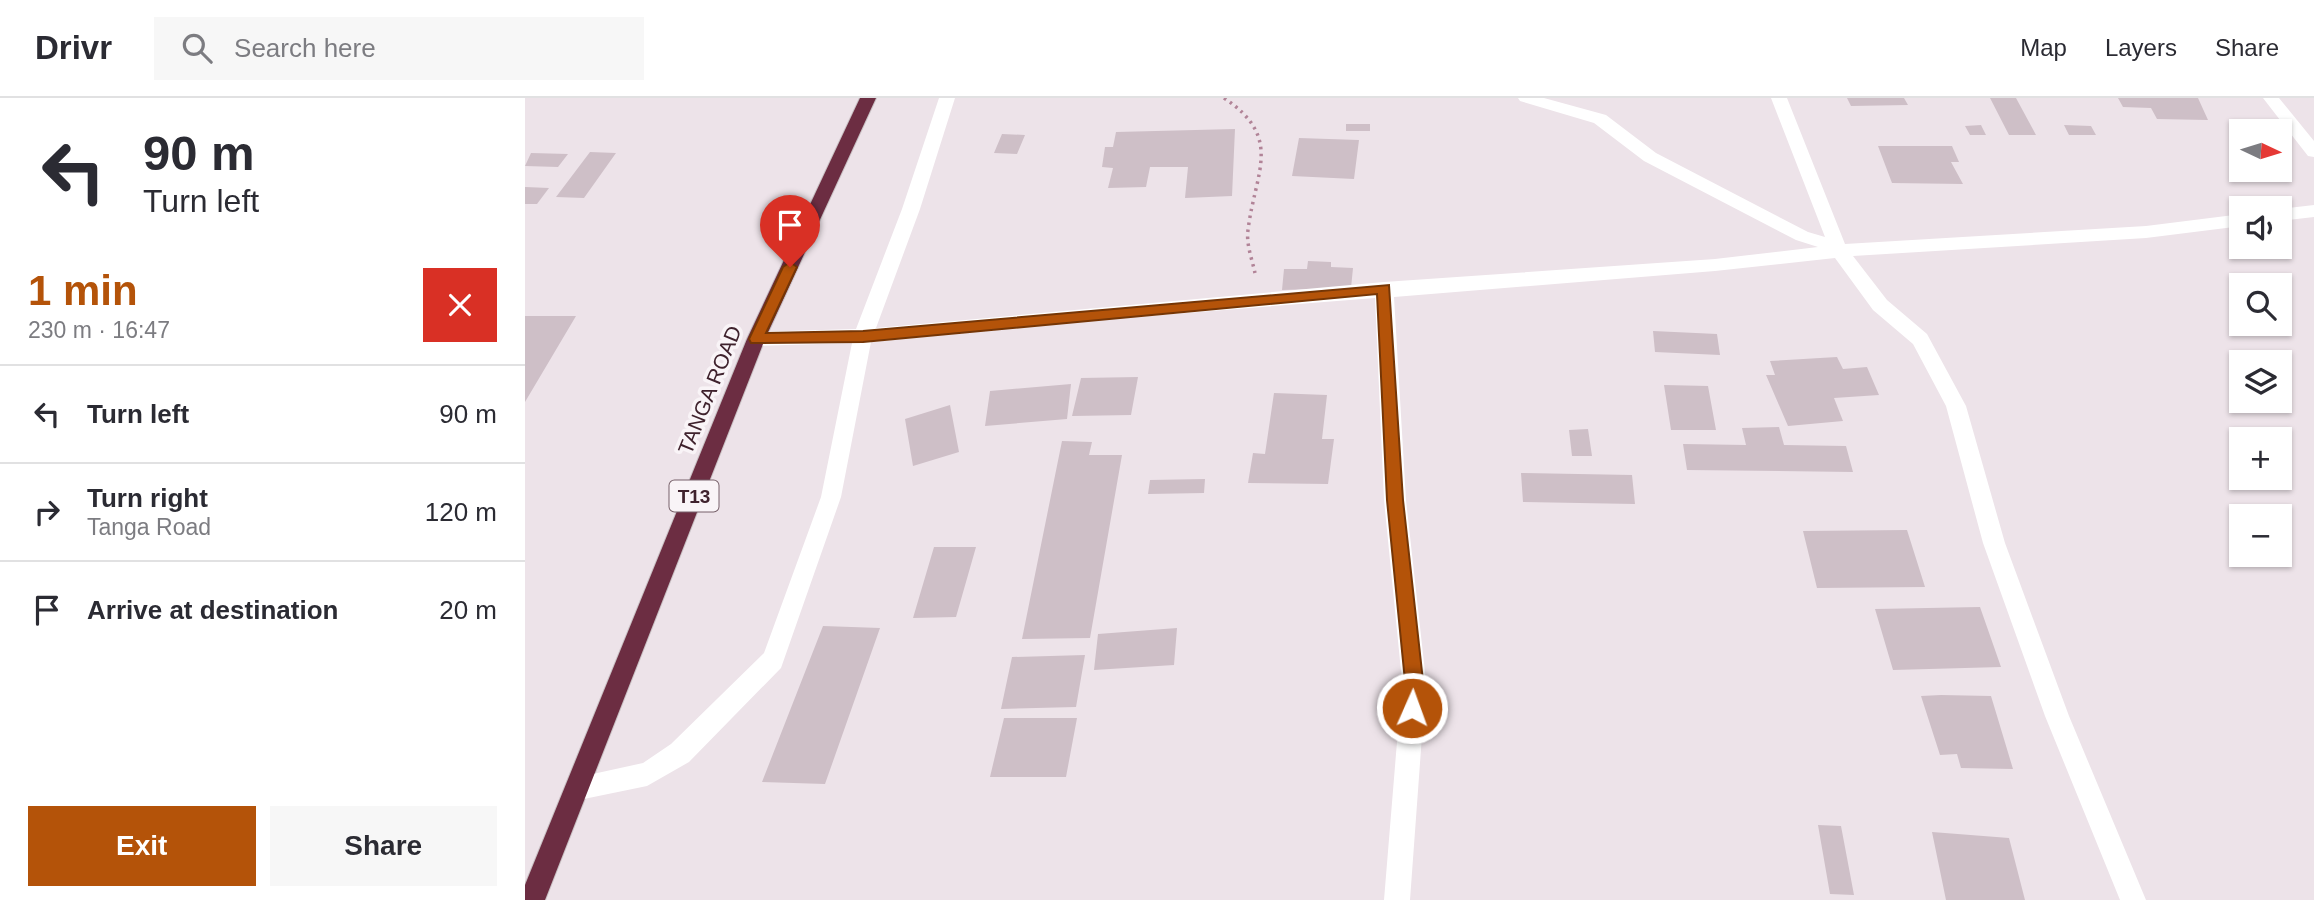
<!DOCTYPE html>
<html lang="en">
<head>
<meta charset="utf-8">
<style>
	:root { --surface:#fff; --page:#f7f7f7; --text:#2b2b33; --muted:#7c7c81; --line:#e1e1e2; --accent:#b45309 }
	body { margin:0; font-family:Helvetica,sans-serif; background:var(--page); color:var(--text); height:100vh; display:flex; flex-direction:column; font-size:26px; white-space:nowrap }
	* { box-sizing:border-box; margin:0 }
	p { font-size:23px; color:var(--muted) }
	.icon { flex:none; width:38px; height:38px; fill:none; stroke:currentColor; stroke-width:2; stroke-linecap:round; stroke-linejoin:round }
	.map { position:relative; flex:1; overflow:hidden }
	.side { display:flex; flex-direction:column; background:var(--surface); width:525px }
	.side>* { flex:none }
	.top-card { background:#fff; color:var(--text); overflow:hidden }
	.needle { width:46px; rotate:94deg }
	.buttons { position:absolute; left:1704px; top:21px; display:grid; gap:14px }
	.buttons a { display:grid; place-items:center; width:63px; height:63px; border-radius:0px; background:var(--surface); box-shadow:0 2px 5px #0004; font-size:35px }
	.pin { position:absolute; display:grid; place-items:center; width:60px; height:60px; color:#fff; margin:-72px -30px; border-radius:50% 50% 50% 0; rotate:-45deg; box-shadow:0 0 7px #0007 }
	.pin .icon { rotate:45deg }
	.me { position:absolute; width:77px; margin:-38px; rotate:2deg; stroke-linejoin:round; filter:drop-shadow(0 0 5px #0008) }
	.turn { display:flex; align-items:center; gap:24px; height:147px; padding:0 28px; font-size:32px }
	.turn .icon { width:91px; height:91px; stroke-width:2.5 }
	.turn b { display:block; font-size:49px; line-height:60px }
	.round { display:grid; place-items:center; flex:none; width:74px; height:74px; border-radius:0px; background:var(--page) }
	.headline { display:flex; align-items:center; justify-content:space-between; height:119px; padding:0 28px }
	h1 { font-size:42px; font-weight:700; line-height:52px; color:var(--accent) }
	.primary-button { display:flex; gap:14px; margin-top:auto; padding:14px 28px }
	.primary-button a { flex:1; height:80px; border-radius:0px; background:var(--accent); color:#fff; font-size:28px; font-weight:700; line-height:80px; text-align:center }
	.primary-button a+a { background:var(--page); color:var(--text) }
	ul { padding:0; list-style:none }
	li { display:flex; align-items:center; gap:21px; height:98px; padding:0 28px; border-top:2px solid var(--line) }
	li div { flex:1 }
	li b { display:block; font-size:26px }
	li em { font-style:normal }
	header { display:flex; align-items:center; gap:42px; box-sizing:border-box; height:98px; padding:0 35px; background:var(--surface); border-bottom:2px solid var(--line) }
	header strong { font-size:33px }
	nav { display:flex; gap:38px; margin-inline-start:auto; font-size:24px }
	.search { width:490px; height:63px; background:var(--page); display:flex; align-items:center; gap:18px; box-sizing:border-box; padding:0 24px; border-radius:0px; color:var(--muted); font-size:26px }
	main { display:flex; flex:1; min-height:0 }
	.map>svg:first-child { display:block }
	.building { fill:#cebfc7 }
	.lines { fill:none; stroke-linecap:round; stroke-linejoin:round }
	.highway-casing { stroke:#c9c1c4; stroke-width:2 }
	.path { stroke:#b18397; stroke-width:3.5; stroke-dasharray:2.5 4.5; stroke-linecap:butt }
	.street { fill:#fff; fill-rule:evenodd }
	.highway { fill:#6c2d42; fill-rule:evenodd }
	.route { fill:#b45309; stroke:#753606; stroke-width:2 }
	.labels { text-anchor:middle; stroke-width:7; stroke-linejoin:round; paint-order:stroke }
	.shield { fill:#f9f4f7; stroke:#77616a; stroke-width:2 }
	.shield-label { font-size:19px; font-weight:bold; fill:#3f222d }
	.street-label { font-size:21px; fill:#3f222d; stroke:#f9f4f7 }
</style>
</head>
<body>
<header>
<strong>Drivr</strong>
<div class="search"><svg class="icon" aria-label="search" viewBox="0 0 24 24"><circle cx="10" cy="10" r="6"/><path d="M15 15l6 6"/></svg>Search here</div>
<nav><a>Map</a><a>Layers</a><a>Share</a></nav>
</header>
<main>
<section class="side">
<div class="top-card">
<div class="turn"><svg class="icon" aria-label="left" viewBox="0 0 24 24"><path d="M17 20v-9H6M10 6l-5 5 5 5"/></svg><div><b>90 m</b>Turn left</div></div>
</div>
<div class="headline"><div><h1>1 min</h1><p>230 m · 16:47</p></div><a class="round" style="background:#d93025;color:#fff"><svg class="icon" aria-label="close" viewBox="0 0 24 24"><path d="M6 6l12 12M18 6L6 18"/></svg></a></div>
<ul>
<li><svg class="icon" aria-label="left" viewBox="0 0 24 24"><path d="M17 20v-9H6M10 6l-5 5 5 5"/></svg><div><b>Turn left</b></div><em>90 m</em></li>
<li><svg class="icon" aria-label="right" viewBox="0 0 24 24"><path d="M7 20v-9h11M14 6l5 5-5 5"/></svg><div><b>Turn right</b><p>Tanga Road</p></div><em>120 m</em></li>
<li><svg class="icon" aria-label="arrive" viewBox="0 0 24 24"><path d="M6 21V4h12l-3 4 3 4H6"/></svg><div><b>Arrive at destination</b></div><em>20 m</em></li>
</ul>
<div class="primary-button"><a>Exit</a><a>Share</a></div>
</section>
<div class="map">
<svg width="1789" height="802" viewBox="0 0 1789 802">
	<rect width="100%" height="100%" fill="#ede3e9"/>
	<path class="building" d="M1322,0H1379L1383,7L1326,8Z
		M1465,0H1491L1511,37H1484Z
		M1593,0H1673L1683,22L1632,21L1626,10L1598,9Z
		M821,26H845V33H821Z
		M1456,27L1461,37H1445L1440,28Z
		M1539,27L1566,28L1571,37H1544Z
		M710,31L707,98L660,100L663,69H625L621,89L583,90L588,70L577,69L580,49H588L591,34Z
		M477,36L500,37L492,56L469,55Z
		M774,40L834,42L829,81L767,78Z
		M1353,48H1427L1434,64H1426L1438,86L1367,85Z
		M65,54L91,55L59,100L31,99Z
		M6,55L43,56L33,69L0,68Z
		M0,89L24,90L12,106H0Z
		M783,163L806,164V169L828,170L826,190L757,192L759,171H782Z
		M0,218H51L0,304Z
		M1128,233L1192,236L1195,257L1130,254Z
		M1312,259L1318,271L1342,269L1354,297L1309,300L1318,323L1263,328L1241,277H1250L1245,263Z
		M613,279L606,317L547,318L556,280Z
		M546,286L542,321L460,328L465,293Z
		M1139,287L1183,288L1191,332H1146Z
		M749,295L802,297L797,341H809L803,386L723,385L728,355L740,356Z
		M425,307L434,354L388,368L380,321Z
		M1254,329L1259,347L1321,348L1328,374L1162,372L1158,346L1221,347L1217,330Z
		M1063,331L1067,358H1047L1044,332Z
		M537,343L567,344L564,357H597L565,540L497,541Z
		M996,375L1107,377L1110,406L998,404Z
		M680,381L679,395L623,396L625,382Z
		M1382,432L1400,489L1292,490L1278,433Z
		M409,449H451L431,519L388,520Z
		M1455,509L1476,569L1368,572L1350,511Z
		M298,528L355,530L300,686L237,684Z
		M652,530L649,567L569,572L573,536Z
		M560,557L551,609L476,611L487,559Z
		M1416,597L1466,598L1488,671L1436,670L1432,656L1415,657L1396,598Z
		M479,620H552L541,679H465Z
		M1293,727L1316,728L1329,797L1305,796Z
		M1407,734L1484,740L1500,802H1421Z"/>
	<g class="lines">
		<defs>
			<path id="highway" d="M335,0H351L240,241L20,802H0V787L222,241Z"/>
		</defs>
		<use href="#highway" class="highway-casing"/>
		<path class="path" d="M699,0C759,40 730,74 723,132C721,146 727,161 730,175"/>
		<path class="street" d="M414,0H430L395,111L351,230L859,184L1190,161L1293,149L1271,142L1119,63L1069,25L995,3L993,0H1019L1081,17L1131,55L1283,134L1300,139L1246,0H1262L1320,146L1621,128L1717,116V128L1621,140L1328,158L1362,202L1402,236L1441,308L1480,445L1544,618L1621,802H1595L1520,618L1458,445L1421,308L1388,246L1348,212L1310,160L1190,173L869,199L881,402L901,583L885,802H859L877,583L859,402L850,200L584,221L346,244L316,399L256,570L164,664L122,688L54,702L45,699L42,690L45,681L118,665L146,646L239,555L296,399L327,245L231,248L222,241L231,234L331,231L377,111Z
			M1738,0H1754L1789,43V59L1783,58Z
			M1789,107V119L1755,123V111Z"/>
		<use href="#highway" class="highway"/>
	</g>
	<path class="route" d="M265,164L272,169L241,235L338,233L864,187L878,402L898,583L893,616L887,618L880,616L878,610L880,583L862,402L852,196L338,244L226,245L224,241L258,169Z"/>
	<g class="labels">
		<rect class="shield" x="144.5" y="382.5" width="49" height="31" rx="5"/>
		<g class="shield-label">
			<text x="169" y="405">T13</text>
		</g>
		<g class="street-label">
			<text transform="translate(185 292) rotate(-68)" y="7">TANGA ROAD</text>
		</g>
	</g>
</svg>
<div class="buttons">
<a><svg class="needle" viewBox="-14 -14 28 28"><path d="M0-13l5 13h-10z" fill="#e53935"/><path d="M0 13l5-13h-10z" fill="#7c7c81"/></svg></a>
<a><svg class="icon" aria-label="sound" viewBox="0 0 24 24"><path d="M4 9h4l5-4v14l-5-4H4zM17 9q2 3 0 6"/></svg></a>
<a><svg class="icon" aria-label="search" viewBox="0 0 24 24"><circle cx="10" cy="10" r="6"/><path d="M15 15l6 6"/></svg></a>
<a><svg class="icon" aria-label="layers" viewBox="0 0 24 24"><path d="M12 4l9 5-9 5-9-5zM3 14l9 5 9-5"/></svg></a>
<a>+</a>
<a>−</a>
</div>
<div class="pin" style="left:265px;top:169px;background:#d93025"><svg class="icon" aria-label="arrive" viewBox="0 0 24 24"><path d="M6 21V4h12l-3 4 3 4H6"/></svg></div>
<svg class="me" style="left:887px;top:610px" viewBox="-20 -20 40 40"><circle r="17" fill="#b45309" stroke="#fff" stroke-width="3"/><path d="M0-11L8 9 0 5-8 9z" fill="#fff"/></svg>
</div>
</main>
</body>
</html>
